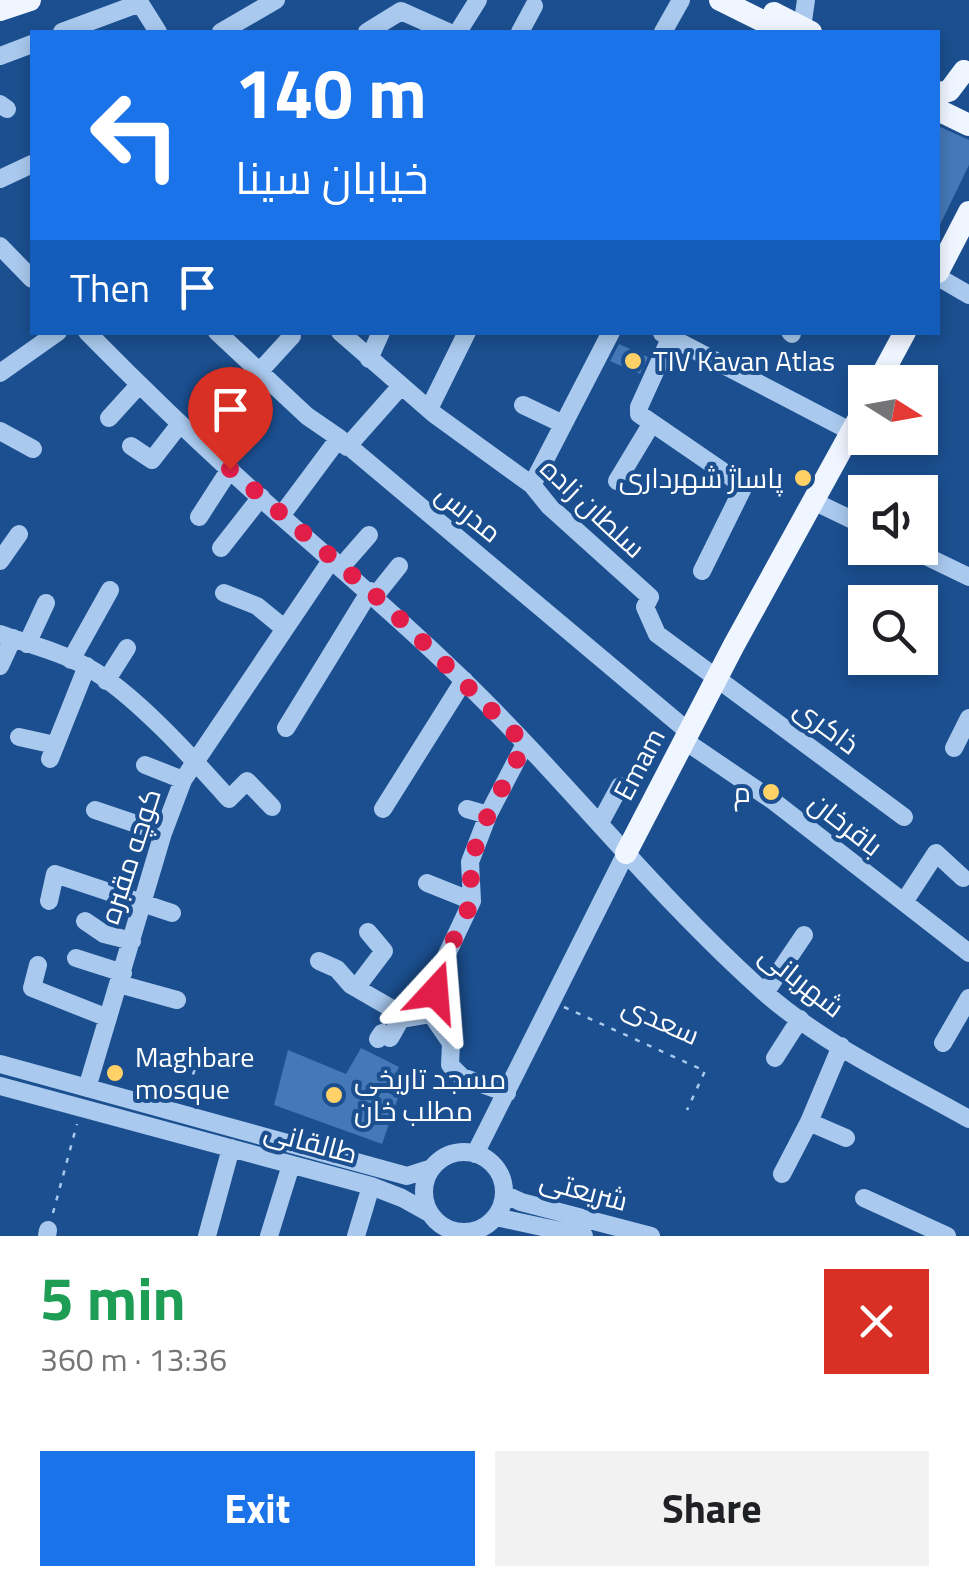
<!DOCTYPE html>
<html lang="en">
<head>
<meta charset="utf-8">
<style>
	:root { --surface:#fff; --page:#f2f2f2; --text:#202124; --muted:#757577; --accent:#1a73e8 }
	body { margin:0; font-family:"Titillium Web",Cairo,sans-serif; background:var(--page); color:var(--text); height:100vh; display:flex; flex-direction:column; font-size:38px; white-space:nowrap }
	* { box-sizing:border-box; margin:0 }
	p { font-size:32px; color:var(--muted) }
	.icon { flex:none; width:55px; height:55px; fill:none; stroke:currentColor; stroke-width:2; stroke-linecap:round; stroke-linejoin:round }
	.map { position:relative; height:1236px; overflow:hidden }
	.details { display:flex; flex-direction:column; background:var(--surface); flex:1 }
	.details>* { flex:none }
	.guide { position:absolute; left:30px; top:30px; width:910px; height:305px; border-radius:0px; box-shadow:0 5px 15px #0003; background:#1a73e8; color:#fff; overflow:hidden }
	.needle { width:65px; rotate:101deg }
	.tools { position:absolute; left:848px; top:365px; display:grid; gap:20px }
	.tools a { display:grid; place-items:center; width:90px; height:90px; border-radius:0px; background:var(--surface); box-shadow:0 5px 15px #0003; font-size:50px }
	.pin { position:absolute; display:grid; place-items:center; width:85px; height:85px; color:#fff; margin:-102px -42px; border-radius:50% 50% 50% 0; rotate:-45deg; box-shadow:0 0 10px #0007 }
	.pin .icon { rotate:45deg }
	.me { position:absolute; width:110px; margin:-55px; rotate:19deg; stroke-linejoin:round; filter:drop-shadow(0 0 8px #0008) }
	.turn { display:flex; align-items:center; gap:35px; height:210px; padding:0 40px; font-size:45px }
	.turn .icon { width:130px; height:130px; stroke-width:2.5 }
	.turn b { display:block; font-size:70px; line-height:85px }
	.then { display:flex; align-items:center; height:95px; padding:0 40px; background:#0003; gap:20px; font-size:38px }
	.round { display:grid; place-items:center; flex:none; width:105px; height:105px; border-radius:0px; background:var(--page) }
	.head { display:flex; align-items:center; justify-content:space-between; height:170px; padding:0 40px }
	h1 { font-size:60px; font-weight:700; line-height:75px; color:#1e9e55 }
	.primary-button { display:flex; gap:20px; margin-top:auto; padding:20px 40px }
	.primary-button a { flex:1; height:115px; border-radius:0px; background:var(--accent); color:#fff; font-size:40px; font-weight:700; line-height:115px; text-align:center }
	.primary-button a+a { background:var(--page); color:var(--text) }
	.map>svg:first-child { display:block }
	.building { fill:#4478b7 }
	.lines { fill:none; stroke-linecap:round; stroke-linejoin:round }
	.path { stroke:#a9c9ee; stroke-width:2.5; stroke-dasharray:5 8; stroke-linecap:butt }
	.minor { stroke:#a9c9ee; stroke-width:18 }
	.major { stroke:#f0f6ff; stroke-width:22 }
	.route { stroke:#e11d48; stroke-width:18; stroke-dasharray:0 32.4 }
	.poi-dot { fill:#ffd166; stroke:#1b4f8f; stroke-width:4 }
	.labels { text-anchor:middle; stroke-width:8; stroke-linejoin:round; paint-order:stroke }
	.poi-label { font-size:28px; fill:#fff; stroke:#1b4f8f; text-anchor:start }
	.street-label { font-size:28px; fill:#fff; stroke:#1b4f8f }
</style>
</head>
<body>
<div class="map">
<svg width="969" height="1236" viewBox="0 0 969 1236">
	<rect width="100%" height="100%" fill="#1b4f8f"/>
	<path class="building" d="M938,126L969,140V165L938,229Z
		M619,344L648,357L640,374L610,361Z
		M361,1048L399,1067L387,1092L398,1098L382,1144L274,1105L288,1050L346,1074Z"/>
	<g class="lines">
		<path class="path" d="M564,1007L705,1071L687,1110
			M170,1066L195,1069L184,1098
			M53,1213L77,1124"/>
		<path class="minor" d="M138,0L158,32
			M802,28L806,0
			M62,32L140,3
			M221,32L276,0
			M367,32L401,11L448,32
			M458,32L478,0
			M520,32L534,6
			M663,32L681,0
			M0,56L32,44
			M0,104L7,109
			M0,179L32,164
			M0,246L32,279
			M938,277L969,295
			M87,332C152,398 220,463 290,524C347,574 405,623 459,676C564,777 654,894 764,992C823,1044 900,1080 969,1119
			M217,332L307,416L339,438L690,733
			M340,332L434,414L532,485L549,506L650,597L645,607L657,634L904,817
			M673,332L639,407V414L744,486L702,571
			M790,332L792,334
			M662,333L852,432
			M369,359L381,332
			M259,372L292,336
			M0,373L58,332
			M523,405L563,424
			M429,409L467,332
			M109,418L139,385
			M0,431L33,449
			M131,446L152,460L180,424
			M347,447L401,386
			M617,481L652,423
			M532,485L611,332
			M813,501L865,526
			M281,516L339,438
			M199,517L230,469
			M221,548L261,497
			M909,548L969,577
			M0,561L19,534
			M341,567L369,535
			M224,593L257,606L285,629
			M375,596L399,566
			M0,634C28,644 61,652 87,667C133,692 194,760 229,799L247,781L272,807
			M27,644L46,603
			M71,660L110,590
			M0,666L13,638
			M106,681L127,648
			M286,728L370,591
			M19,737L55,745
			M685,741L772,800L969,953
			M954,748L969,718
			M50,759L87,666
			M145,765L183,780
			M383,809L464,680
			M467,809L488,815
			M95,810L163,833
			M600,823L620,786
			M427,883L472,901
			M49,901L55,874L172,913
			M904,902L936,853L963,878
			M85,921L104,934L132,941
			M76,958L123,973
			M319,961L337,969L351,985L408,1018L431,1014
			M38,965L32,988L108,1018
			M119,984L177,1000
			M356,988L384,951L368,932
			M765,993L804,935
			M378,1039L382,1033L390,1038L403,1015
			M943,1043L969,998
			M775,1058L800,1019
			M0,1064L407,1176L432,1168
			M0,1086L371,1186L402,1198L429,1213
			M87,1088L163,833L183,780L332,559
			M507,1093L462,1077L450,1065L451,1043L431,1014L440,969L472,901L470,862L488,815L525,744
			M809,1122L846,1138
			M424 1192a40 40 0 1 1 80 0a40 40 0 1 1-80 0Z
			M475,1154L626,853
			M782,1174L809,1122L841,1046
			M504,1194L521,1202L651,1236
			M864,1198L947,1236
			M496,1217L584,1236
			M47,1236L48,1230
			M207,1236L231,1148
			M269,1236L291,1165
			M356,1236L371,1186"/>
		<path class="major" d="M720,0L785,32
			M0,10L30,0
			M774,13L811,32
			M938,93L949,91L964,71
			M938,110L969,125
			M938,272L969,212
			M878,382L905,332
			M626,853L734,645L865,407"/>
	</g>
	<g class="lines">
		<path class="route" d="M230,469L385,604L525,744L488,815L470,862L472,901L440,969L435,992"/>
	</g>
	<g class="poi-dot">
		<circle cx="633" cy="361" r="10"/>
		<circle cx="803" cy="478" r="10"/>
		<circle cx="771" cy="792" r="10"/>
		<circle cx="115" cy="1073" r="10"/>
		<circle cx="334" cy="1095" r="10"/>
	</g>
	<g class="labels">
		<g class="poi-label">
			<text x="653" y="371">TIV Kavan Atlas</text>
			<text x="783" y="488" text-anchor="end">پاساژ شهرداری</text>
			<text x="751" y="802" text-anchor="end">م</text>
			<text x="135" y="1067">Maghbare<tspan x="135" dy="32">mosque</tspan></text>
			<text x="354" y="1089">مسجد تاریخی<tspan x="354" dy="32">مطلب خان</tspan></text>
		</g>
		<g class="street-label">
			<text transform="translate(593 508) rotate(43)" y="10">سلطان زاده</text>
			<text transform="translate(469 513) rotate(39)" y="10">مدرس</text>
			<text transform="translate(827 726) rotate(37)" y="10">ذاکری</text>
			<text transform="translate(639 764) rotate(-62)" y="10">Emam</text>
			<text transform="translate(846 824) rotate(38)" y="10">باقرخان</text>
			<text transform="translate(130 856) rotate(-72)" y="10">کوچه مقبره</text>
			<text transform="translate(802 981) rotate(38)" y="10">شهربانی</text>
			<text transform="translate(661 1020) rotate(24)" y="10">سعدی</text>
			<text transform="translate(311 1142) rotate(15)" y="10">طالقانی</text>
			<text transform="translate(584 1190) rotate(15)" y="10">شریعتی</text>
		</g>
	</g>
</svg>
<div class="tools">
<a><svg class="needle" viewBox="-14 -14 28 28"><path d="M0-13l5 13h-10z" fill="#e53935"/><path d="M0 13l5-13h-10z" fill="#757577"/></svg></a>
<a><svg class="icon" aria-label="sound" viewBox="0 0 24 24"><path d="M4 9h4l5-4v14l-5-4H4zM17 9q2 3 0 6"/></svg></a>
<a><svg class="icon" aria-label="search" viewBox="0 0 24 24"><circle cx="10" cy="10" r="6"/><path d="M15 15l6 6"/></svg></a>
</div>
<div class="pin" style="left:230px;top:469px;background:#d93025"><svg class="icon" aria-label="arrive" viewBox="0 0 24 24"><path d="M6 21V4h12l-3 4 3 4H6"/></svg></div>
<svg class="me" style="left:435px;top:992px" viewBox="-20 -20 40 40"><path d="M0-17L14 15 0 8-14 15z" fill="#e11d48" stroke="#fff" stroke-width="4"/></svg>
<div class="guide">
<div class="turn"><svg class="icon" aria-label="left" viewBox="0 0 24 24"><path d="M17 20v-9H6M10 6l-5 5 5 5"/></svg><div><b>140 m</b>خیابان سینا</div></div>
<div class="then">Then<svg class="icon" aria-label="arrive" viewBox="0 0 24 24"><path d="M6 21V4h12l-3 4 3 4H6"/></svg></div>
</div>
</div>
<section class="details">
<div class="head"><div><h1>5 min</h1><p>360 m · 13:36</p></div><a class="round" style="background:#d93025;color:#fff"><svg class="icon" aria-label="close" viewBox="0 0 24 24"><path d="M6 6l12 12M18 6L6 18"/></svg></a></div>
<div class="primary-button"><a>Exit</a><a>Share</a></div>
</section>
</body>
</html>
